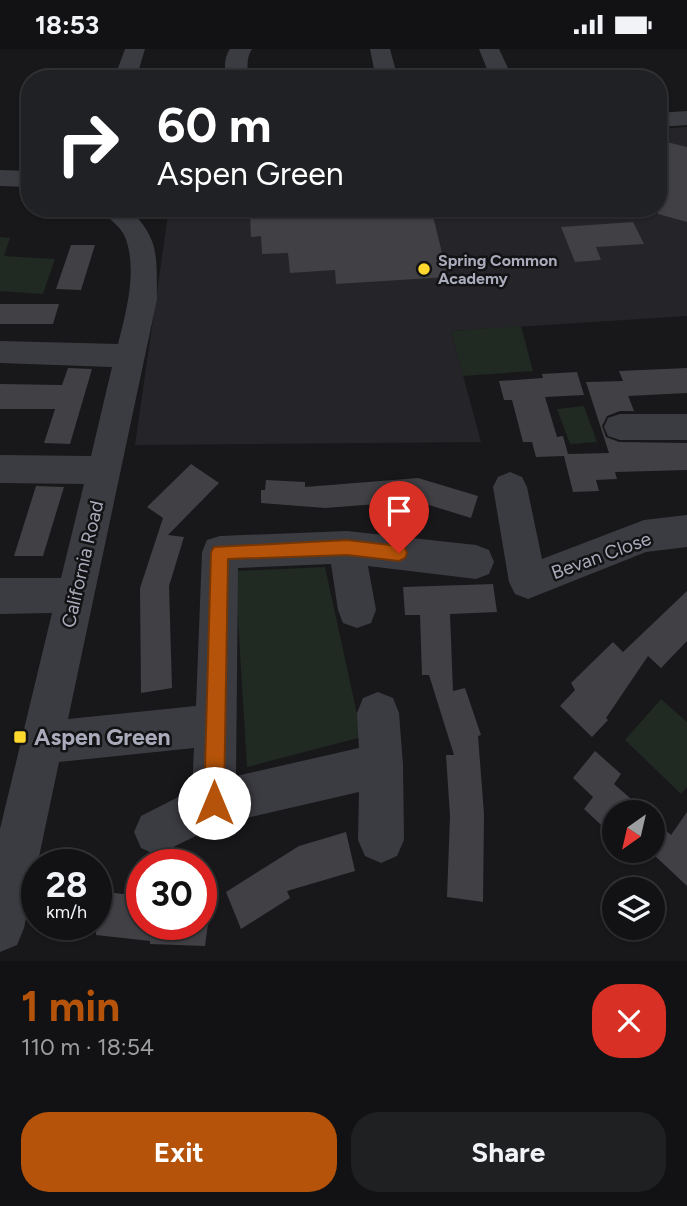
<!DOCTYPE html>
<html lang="en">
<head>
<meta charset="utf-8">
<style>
	:root { --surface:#121214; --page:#1f2022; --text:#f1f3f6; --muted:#9c9ea0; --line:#313234; --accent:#b45309 }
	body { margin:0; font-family:Figtree,sans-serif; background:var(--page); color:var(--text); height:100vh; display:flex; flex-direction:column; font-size:26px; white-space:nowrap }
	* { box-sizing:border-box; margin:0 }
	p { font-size:23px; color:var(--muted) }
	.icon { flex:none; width:38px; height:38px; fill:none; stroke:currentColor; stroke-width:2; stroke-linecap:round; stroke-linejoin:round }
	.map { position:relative; height:912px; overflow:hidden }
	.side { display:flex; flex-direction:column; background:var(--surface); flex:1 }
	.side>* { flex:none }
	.banner { position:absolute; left:21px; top:21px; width:646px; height:147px; border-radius:28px; box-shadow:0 2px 5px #0004,0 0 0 2px var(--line); background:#202124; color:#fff; overflow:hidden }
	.needle { width:46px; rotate:214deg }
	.controls { position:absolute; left:602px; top:751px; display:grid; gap:14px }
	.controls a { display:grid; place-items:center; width:63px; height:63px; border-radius:50%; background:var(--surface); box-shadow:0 2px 5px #0004,0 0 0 2px var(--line); font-size:35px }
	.speed { position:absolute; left:21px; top:800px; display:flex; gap:14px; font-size:35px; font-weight:700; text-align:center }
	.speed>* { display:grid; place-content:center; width:91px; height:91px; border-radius:50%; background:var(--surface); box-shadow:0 2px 5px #0004,0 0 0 2px var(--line); line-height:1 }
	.speed small { font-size:18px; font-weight:400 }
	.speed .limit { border:10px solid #d22; background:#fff; color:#111 }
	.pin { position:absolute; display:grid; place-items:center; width:60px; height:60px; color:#fff; margin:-72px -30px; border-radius:50% 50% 50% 0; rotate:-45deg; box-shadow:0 0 7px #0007 }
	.pin .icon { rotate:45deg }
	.me { position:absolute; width:77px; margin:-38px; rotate:0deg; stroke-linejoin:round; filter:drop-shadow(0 0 5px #0008) }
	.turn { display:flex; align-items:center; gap:24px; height:147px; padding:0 21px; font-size:32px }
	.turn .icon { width:91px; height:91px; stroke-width:2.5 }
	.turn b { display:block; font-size:49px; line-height:60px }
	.round { display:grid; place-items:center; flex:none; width:74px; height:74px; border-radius:28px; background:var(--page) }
	.overview { display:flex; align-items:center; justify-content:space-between; height:119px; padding:0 21px }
	h1 { font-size:42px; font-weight:700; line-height:52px; color:var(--accent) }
	.primary-button { display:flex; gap:14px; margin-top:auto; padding:14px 21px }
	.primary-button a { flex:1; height:80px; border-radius:28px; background:var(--accent); color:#fff; font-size:28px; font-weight:700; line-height:80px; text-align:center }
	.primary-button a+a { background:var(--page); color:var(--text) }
	.status { display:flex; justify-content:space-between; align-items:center; height:49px; padding:0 35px; background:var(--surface); direction:ltr }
	.status svg { height:19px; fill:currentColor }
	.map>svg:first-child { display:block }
	.built { fill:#252428 }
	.green { fill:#202922 }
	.building { fill:#404045 }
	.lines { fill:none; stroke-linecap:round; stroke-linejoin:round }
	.minor { fill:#3b3b42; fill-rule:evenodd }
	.route { fill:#b45309; stroke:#753606; stroke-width:2 }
	.poi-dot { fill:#fed82d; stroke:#131316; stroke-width:2.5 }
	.labels { text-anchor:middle; stroke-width:5; stroke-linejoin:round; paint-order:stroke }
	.far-poi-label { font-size:16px; font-weight:bold; fill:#aaacbb; stroke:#131316; text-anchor:start }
	.street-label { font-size:19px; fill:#aaacbb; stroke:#131316 }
	.near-poi-label { font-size:23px; font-weight:bold; fill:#aaacbb; stroke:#131316; text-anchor:start }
</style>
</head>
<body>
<div class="status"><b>18:53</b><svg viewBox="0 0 49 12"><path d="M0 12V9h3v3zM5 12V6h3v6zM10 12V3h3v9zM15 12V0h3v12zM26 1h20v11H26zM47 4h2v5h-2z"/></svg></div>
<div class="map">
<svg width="687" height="912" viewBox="0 0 687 912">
	<rect width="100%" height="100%" fill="#18181b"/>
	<path class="built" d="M687,78V267L451,282L481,393L135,396L169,159H658V80Z"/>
	<path class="green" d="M0,188L10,189L4,207L55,210L43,245L0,242Z
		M521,277L533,322L463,327L451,282Z
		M584,357L597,393L570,395L557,360Z
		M325,518L362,688L247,718L235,522Z
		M661,650L687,673V738L681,745L625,691Z"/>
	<path class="building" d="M658,91L687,98V173L658,165Z
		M259,159H431L448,228L336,235L335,221L290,224L288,204L262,205L261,187L251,188L250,166H259Z
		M633,173L644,195L596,198L601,211L575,213L561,178Z
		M71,196H95L81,241L56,240Z
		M0,255H59L53,275H0Z
		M68,319L92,320L70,395L44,394L55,360H0V335L62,336Z
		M687,319V344L628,347L626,341L634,362H620L607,367L602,377L606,388L619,393L687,394V421L615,423L617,430L596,431L599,442L573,443L564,407L536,408L532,393H523L512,351H504L499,332L543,329L542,325L577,323L584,346L545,348L557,388L563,387L568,405L609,404L586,333L623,332L619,322Z
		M191,415L219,434L168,486L184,488L169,537L172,639L141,644L140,539L163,469L147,458Z
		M418,429L478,447L471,469L416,452L325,459L261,454V441H265L266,431L305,433V438Z
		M36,437L64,438L43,507H14Z
		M493,535L497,563L450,565L453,642L465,639L481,686L478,687L484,765L483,853L447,848L450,767L446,706H454L429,626H422L420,566H405L403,538Z
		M687,542V592L661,619L648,607L606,669L608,671L592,688L560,657L575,641L571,634L613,593L623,603Z
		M595,702L621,725L614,735L646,763H614V788L584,760L593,748L573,729Z
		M687,763V837L653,805V770L671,786Z
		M346,783L355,822L287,842L290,849L241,880L226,843L299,797Z
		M96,842L141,847L135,875H208L205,897L150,895V892L96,886Z"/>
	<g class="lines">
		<path class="minor" d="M125,0H145L136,30H114Z
			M230,0H252C244,13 251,20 244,30H229C223,22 224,8 230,0Z
			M370,0H390L398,30H376Z
			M479,0H499L513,30H491Z
			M687,62V76L658,78V64Z
			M0,121L30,122V138L0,137Z
			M100,159H128C161,191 156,207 157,250L68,670L196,657L202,503L207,491L220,487L347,482L476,496L489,501L494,513L489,525L476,530L368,517L376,561L371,574L357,579L343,574L338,561L331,515L238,519L236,727L359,699L357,664L363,649L378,643L393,649L399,664L403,716L404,791L397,807L381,814L365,807L358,791L359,743L220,775L157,806L141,799L134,783L141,767L192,741L194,699L59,713L24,879L17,896L0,903V780L52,564L0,565V529H61L84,435L0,434V406L91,407L112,318L0,314V292L118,295C126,263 138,221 125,188C121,177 107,169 100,159Z
			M620,365H687V391H620L608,387L604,378L608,369Z
			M510,423L522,428L527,438L542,510L644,471L687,466V498L646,503L528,550L515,545L509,533L493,438L498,428Z"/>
	</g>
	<path class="route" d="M347,491L399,497L405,499L407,504L405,509L399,512L347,506L228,510L224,754L221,761L214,764L207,761L204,754L211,503L214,498Z"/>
	<g class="poi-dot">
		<circle cx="424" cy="220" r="7"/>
		<rect x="13" y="681" width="14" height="14" rx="3.5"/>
	</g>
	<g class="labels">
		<g class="far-poi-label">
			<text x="438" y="217">Spring Common<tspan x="438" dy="18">Academy</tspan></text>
		</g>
		<g class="street-label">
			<text transform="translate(601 506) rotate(-20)" y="7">Bevan Close</text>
			<text transform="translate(82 515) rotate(-77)" y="7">California Road</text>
		</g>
		<g class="near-poi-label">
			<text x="34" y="696">Aspen Green</text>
		</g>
	</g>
</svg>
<div class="controls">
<a><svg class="needle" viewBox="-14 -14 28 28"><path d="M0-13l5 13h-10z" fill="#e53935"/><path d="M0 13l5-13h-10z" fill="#9c9ea0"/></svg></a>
<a><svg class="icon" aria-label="layers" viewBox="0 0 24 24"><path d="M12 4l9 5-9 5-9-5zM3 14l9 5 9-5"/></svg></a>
</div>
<div class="speed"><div>28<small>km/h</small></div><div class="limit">30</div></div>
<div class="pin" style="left:399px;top:504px;background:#d93025"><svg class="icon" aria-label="arrive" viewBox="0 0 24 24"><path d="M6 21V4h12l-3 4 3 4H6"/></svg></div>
<svg class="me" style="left:214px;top:754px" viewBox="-20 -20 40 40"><circle r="19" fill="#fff"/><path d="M0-13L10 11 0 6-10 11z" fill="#b45309"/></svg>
<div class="banner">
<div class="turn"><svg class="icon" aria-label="right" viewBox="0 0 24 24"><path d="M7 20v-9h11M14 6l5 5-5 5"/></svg><div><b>60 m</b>Aspen Green</div></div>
</div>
</div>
<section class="side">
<div class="overview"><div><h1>1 min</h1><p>110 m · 18:54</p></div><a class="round" style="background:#d93025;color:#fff"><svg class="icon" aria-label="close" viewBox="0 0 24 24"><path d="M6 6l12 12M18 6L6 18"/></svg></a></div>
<div class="primary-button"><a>Exit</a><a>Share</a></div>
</section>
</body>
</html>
